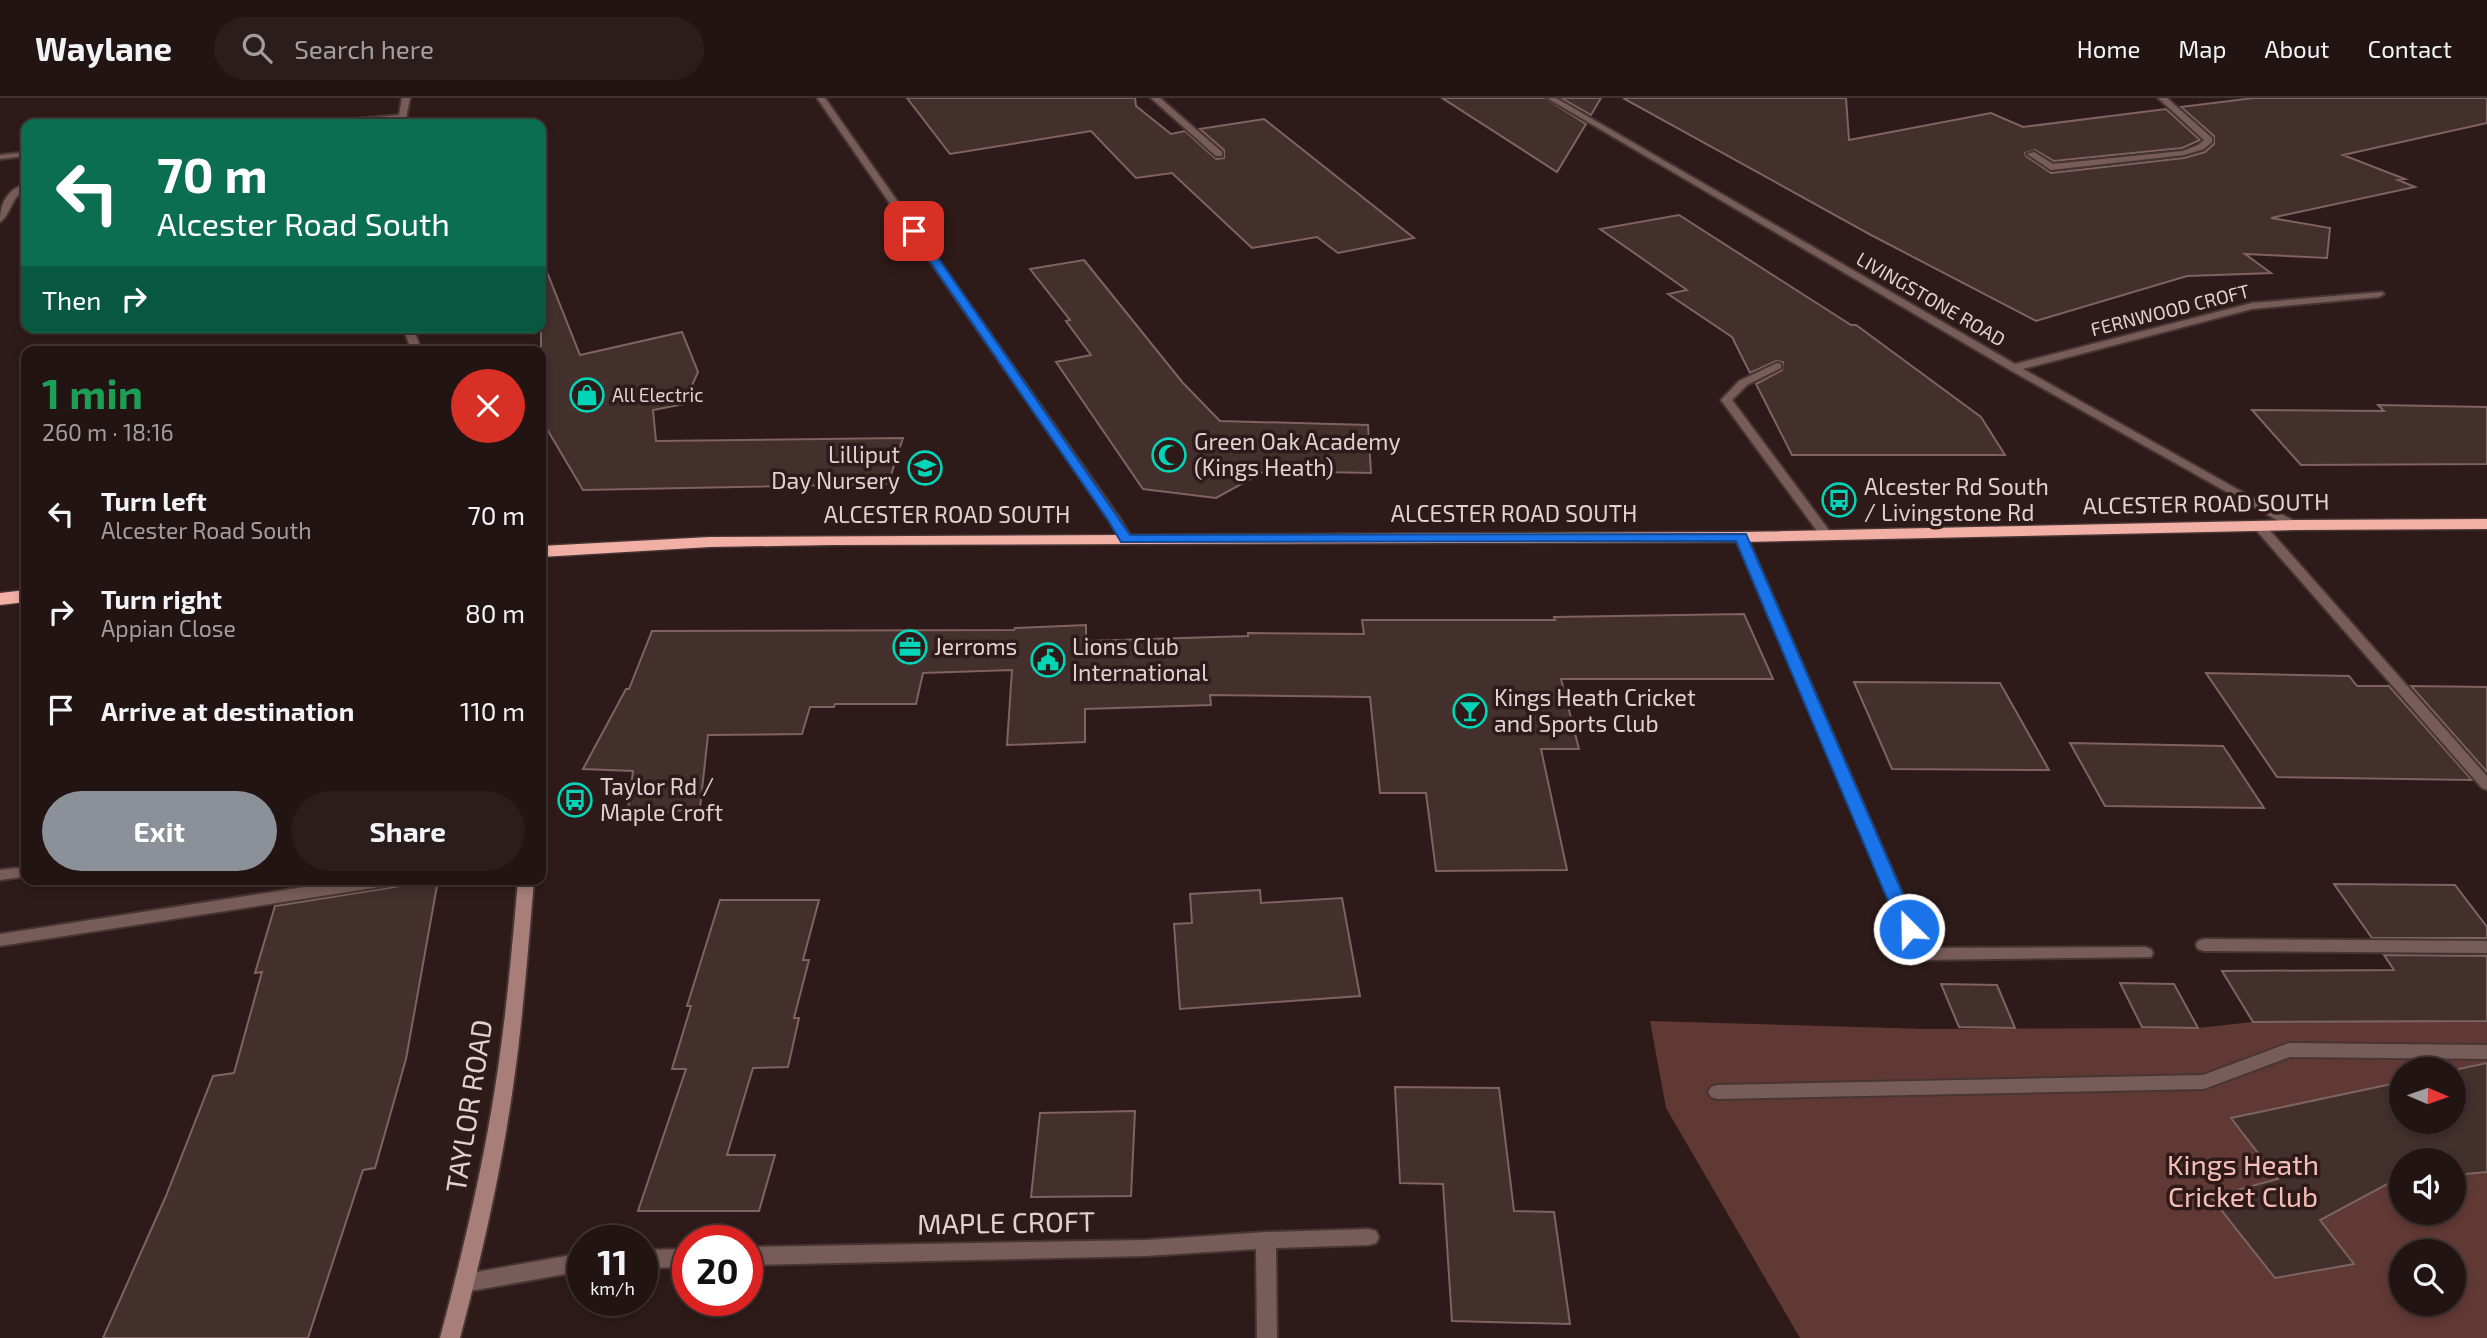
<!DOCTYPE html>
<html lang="en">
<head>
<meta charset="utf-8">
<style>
	:root { --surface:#221413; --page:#2a1d1c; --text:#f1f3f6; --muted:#a29ea0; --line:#3f3333; --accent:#8c9099 }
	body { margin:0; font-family:"Exo 2",sans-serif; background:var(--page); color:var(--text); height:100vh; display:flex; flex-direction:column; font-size:26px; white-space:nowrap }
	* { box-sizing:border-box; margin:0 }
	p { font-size:23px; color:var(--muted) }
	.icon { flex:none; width:38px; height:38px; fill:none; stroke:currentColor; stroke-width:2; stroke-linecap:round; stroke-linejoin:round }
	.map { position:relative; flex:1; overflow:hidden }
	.panel { position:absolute; left:21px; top:248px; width:525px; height:539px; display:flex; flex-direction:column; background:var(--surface); border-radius:14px; box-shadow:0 4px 10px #0003,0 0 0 2px var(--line) }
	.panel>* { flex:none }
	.guide { position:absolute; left:21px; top:21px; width:525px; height:214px; border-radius:14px; box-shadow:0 4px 10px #0003,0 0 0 2px var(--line); background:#0b6e4f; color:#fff; overflow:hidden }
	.needle { width:46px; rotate:92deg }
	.buttons { position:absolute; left:2389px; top:959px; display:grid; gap:14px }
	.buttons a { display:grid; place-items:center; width:77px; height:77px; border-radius:50%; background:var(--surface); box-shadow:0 4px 10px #0003,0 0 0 2px var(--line); font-size:35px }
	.speed { position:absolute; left:567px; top:1127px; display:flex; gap:14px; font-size:35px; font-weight:700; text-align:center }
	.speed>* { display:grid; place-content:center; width:91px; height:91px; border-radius:50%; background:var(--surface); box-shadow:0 4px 10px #0003,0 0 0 2px var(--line); line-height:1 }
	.speed small { font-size:18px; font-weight:400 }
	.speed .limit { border:10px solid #d22; background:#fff; color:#111 }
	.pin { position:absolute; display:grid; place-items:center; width:60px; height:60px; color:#fff; margin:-30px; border-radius:14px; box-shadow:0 4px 10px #0006 }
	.me { position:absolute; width:77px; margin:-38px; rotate:337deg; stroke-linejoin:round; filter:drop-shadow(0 0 5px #0008) }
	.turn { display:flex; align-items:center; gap:24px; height:147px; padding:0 21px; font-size:32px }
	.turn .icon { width:91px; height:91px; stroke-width:2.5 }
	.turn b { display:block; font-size:49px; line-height:60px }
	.then { display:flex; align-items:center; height:66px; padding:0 21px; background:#0003; gap:14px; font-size:26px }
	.round { display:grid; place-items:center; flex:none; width:74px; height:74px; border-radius:37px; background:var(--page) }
	.summary { display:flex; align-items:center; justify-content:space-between; height:119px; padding:0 21px }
	h1 { font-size:42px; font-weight:700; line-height:52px; color:#1e9e55 }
	.primary-button { display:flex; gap:14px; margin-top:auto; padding:14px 21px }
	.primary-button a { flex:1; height:80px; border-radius:42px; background:var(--accent); color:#fff; font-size:28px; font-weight:700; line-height:80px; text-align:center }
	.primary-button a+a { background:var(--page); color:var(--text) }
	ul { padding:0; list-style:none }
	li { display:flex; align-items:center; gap:21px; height:98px; padding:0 21px }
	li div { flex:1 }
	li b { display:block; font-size:26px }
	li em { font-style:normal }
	header { display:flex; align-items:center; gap:42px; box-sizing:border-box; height:98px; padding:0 35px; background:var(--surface); border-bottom:2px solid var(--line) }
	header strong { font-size:33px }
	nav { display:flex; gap:38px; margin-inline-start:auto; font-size:24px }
	.search { width:490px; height:63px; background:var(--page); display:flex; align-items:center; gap:18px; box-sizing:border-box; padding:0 24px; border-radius:38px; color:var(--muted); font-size:26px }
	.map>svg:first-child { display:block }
	.green { fill:#613934; fill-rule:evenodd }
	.building { fill:#432f2c; stroke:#7b6461; stroke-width:2 }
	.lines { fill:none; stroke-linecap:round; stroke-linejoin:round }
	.lane-casing { stroke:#473533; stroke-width:4 }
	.street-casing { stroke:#473533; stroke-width:4 }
	.secondary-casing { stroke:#473533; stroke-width:4 }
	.highway-casing { stroke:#473533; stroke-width:3 }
	.lane { fill:#775c59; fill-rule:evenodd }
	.street { fill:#775c59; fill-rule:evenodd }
	.secondary { fill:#a87e78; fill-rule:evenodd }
	.highway { fill:#f2afa6; fill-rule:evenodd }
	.route { fill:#1a73e8; stroke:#114b97; stroke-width:2 }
	.labels { text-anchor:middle; stroke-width:7; stroke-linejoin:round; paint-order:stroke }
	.far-street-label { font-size:19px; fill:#dfd2d0; stroke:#2e1b19 }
	.far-poi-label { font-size:19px; fill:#dfd2d0; stroke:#2e1b19; text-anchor:start }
	.poi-label { font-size:23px; fill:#dfd2d0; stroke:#2e1b19; text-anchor:start }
	.street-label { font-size:23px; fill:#dfd2d0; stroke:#2e1b19 }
	.near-street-label { font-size:28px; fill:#dfd2d0; stroke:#2e1b19 }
	.near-park-label { font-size:28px; fill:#f6beb6; stroke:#2e1b19 }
</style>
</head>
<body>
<header>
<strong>Waylane</strong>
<div class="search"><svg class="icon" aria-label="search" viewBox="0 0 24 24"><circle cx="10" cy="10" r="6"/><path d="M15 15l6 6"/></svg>Search here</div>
<nav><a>Home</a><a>Map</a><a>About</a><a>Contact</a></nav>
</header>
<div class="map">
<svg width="2487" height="1240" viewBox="0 0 2487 1240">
	<rect width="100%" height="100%" fill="#2e1b19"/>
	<path class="green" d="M1650,923L1927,931L2198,930L2253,924L2487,923V1240H1800L1666,1010ZM2401,971H2454V1024H2401ZM2401,1062H2454V1115H2401ZM2401,1153H2454V1206H2401Z"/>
	<path class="building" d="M907,0H1135L1136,8L1171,36L1185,33L1216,61L1224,60V52L1200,31L1264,21L1414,140L1338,155L1317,139L1252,150L1172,75L1136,80L1091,33L950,56Z
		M1442,0H1545L1586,26L1557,74Z
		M1561,0H1601L1591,17Z
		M1623,0H1846L1849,42L1991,15L2023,29L2166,11L2200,42L2182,50L2054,63L2035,52L2025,55L2026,58L2051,75L2184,60L2205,54L2214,46V38L2181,9L2254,0H2487V25L2343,57L2405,81L2398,82L2415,89L2271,120L2330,130L2327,160L2245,156L2271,175L2187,178L2036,223L1871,137Z
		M1679,117L1851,227H1856L1981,319L2005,357H1792L1756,286L1782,272L1783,264L1776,263L1750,275L1732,239L1668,196L1687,192L1600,131Z
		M1084,162L1183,285L1220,323L1368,327L1371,375L1265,373L1216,400L1143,391L1056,264L1091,257L1066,223L1070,222L1030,171Z
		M541,164H543L580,257L682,234L698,274L684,306L653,312L656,343L903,340L888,386L583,392L541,321Z
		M2378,307L2487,309V366L2301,367L2252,312L2384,313Z
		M1744,516L1773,581H1561L1579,651H1541L1567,772L1436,773L1426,695H1380L1370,599L1210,597L1211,607L1085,611V644L1007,647L1012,572L923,575L916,606H835L834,609H810L802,636L708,637L700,710L627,719L633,673L583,671L626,591H629L652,533L1014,532L1015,530L1086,527V543L1248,538V535L1364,536L1362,522H1555L1554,519Z
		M2206,575L2349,578L2357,588H2389L2472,682L2277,679Z
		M1854,584L2000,585L2049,672L1892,671Z
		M2411,588L2487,589V674Z
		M2070,645L2223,648L2264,710L2105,708Z
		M438,782L406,961L375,1070L363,1072L308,1240H103L166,1098L213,978L234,975L262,874L255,875L275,808Z
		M2334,786L2455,787L2487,829V840H2372Z
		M1260,792L1261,805L1342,800L1360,898L1180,911L1174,826L1192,825L1190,796Z
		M720,802H819L803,862H809L794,920H799L788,969L753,970L727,1057H775L759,1113H638L686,971H672L691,908H687Z
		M2384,857L2487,858V923L2253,924L2222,873L2394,872Z
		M2120,885L2174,886L2198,930L2142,929Z
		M1941,886L1997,887L2015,930L1959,929Z
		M2487,965V1074L2454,1077V1062H2401V1083L2391,1084L2320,1122L2354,1166L2275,1180L2211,1099L2278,1081L2231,1020L2401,984V1024H2454V972Z
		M1395,989L1499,990L1514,1113L1554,1114L1570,1226L1452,1223L1443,1086L1400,1085Z
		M1135,1013L1131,1098L1031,1099L1040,1015Z"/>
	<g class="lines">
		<defs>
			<path id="lane" d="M1777,265L1781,266V270L1747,287L1732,302L1831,435L1833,438L1831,441H1823L1721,302L1739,283Z
				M2260,425L2264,426L2487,678V692L2482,690L2256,432L2254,429L2256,426Z
				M1741,435L1747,439L1926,850L2145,849L2151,851L2153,855L2151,859L1920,862L1914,860L1735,439Z
				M16,770L22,771L24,775L22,779L0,782V772Z
				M349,782H394L392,786L386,788L0,848V836Z
				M2204,841L2487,843V855L2204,853L2198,851L2196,847L2198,843Z
				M2289,945L2487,947V961L2290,959L2204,991L1717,1001L1711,999L1708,994L1711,989L1717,987L2203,977Z"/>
			<path id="street" d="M402,0H410L405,26H397L398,22L348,26H321L325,24L399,17Z
				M817,0H825L1121,422L1132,441L1130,444H1122L1109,422Z
				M1151,0H1160L1222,54V58H1216Z
				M1547,0H1556L2015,266L2252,205L2382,194L2384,196L2379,199L2252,211L2023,271L2301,427L2299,430H2291L2010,272Z
				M2158,0H2167L2212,40V44L2204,51L2184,57L2051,72L2027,56L2034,54L2053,66L2183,53L2198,47L2204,42Z
				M26,54V58L0,61V57Z
				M26,85V91C10,100 12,115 0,124C0,104 8,92 26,85Z
				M403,229H413L422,254H412Z
				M1369,1131L1376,1133L1379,1139L1376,1145L1369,1147L1276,1150L1277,1240H1257L1256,1151L1146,1158L747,1167V1149L1146,1142L1266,1134Z
				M688,1151V1169L642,1170V1152Z
				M583,1155V1173L465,1194L458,1191L455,1185L458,1179L465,1176Z"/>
			<path id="secondary" d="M518,782H534C528,851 523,921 513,989C501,1074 482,1157 460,1240H440C462,1157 482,1074 495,990C506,921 512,851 518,782Z"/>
			<path id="highway" d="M2487,421V431L2295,432L1741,444L831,447L710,449L541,459V448L710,439L1741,434L2295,422Z
				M26,492V504L0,507V495Z"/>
		</defs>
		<use href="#lane" class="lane-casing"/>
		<use href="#street" class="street-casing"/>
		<use href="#secondary" class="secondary-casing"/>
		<use href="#highway" class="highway-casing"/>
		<use href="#lane" class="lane"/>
		<use href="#street" class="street"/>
		<use href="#secondary" class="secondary"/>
		<use href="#highway" class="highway"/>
	</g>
	<path class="route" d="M914,130L918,131L1130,437L1746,436L1918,831L1916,836H1903L1900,831L1736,443L1121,444L1108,422L909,133Z"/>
	<defs>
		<symbol id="shop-ring" viewBox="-11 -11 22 22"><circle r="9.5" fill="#2e1b19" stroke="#00d5b7" stroke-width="1.5"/><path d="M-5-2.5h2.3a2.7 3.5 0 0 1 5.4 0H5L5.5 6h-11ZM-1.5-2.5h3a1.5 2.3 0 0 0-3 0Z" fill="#00d5b7"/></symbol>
		<symbol id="mosque-ring" viewBox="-11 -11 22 22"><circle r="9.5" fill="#2e1b19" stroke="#00d5b7" stroke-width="1.5"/><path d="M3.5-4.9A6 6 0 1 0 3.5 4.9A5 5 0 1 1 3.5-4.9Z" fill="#00d5b7"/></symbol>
		<symbol id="school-ring" viewBox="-11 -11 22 22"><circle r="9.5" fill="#2e1b19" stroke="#00d5b7" stroke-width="1.5"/><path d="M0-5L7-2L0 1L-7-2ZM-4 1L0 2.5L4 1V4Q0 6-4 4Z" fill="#00d5b7"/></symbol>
		<symbol id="bus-ring" viewBox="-11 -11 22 22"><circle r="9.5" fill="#2e1b19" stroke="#00d5b7" stroke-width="1.5"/><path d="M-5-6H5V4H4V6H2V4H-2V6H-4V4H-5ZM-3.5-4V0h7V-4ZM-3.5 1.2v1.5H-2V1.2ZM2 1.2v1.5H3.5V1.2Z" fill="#00d5b7"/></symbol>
		<symbol id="office-ring" viewBox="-11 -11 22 22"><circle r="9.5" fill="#2e1b19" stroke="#00d5b7" stroke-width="1.5"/><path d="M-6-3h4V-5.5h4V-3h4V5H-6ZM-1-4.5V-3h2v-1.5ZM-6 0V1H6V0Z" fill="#00d5b7"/></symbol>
		<symbol id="civic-ring" viewBox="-11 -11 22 22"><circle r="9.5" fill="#2e1b19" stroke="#00d5b7" stroke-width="1.5"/><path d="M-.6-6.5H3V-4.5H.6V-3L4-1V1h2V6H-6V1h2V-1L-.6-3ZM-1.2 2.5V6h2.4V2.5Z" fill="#00d5b7"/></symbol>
		<symbol id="bar-ring" viewBox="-11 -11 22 22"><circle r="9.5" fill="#2e1b19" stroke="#00d5b7" stroke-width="1.5"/><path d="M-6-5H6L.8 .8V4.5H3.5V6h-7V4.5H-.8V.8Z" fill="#00d5b7"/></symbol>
	</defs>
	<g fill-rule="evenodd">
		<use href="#shop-ring" x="568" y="278" width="38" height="38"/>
		<use href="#mosque-ring" x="1150" y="338" width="38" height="38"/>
		<use href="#school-ring" x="906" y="351" width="38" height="38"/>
		<use href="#bus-ring" x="1820" y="383" width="38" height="38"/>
		<use href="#office-ring" x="891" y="530" width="38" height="38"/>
		<use href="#civic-ring" x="1029" y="543" width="38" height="38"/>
		<use href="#bar-ring" x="1451" y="594" width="38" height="38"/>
		<use href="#bus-ring" x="556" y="683" width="38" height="38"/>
	</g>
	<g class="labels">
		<g class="far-street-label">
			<text transform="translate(1931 201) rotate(30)" y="7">LIVINGSTONE ROAD</text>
			<text transform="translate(2170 212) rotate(-14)" y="7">FERNWOOD CROFT</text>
		</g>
		<g class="far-poi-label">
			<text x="612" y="304">All Electric</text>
		</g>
		<g class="poi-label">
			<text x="1194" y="352">Green Oak Academy<tspan x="1194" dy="26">(Kings Heath)</tspan></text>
			<text x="900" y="365" text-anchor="end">Lilliput<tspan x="900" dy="26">Day Nursery</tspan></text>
			<text x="1864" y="397">Alcester Rd South<tspan x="1864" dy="26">/ Livingstone Rd</tspan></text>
			<text x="934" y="557">Jerroms</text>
			<text x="1072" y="557">Lions Club<tspan x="1072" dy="26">International</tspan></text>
			<text x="1494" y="608">Kings Heath Cricket<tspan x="1494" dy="26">and Sports Club</tspan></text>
			<text x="600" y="697">Taylor Rd /<tspan x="600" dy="26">Maple Croft</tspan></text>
		</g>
		<g class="street-label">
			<text transform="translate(2206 406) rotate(-1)" y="8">ALCESTER ROAD SOUTH</text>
			<text x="1514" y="424">ALCESTER ROAD SOUTH</text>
			<text x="947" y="425">ALCESTER ROAD SOUTH</text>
		</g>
		<g class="near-street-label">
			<text transform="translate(469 1008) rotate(-81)" y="10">TAYLOR ROAD</text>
			<text transform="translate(1006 1125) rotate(-1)" y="10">MAPLE CROFT</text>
		</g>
		<g class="near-park-label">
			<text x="2243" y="1077">Kings Heath<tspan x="2243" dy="32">Cricket Club</tspan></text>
		</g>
	</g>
</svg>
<div class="buttons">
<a><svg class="needle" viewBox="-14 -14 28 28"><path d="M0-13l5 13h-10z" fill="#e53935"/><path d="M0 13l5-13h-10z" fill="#a29ea0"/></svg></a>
<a><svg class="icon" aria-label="sound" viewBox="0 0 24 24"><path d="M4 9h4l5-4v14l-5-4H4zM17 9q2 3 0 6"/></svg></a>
<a><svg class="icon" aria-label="search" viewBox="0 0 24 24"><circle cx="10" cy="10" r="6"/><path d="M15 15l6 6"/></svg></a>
</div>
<div class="speed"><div>11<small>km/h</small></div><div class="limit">20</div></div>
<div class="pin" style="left:914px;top:133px;background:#d93025"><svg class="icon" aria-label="arrive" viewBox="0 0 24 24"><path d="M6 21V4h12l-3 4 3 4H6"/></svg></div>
<svg class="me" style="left:1909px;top:831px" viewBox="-20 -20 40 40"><circle r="17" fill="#1a73e8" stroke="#fff" stroke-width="3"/><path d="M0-11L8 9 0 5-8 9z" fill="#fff"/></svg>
<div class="guide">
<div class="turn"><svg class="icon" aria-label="left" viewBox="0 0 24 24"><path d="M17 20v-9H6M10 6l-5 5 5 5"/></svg><div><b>70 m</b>Alcester Road South</div></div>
<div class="then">Then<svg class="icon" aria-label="right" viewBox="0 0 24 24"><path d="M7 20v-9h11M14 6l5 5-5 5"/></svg></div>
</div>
<section class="panel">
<div class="summary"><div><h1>1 min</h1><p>260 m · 18:16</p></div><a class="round" style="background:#d93025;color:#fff"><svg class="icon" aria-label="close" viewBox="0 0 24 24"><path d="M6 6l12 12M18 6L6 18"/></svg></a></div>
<ul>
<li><svg class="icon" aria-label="left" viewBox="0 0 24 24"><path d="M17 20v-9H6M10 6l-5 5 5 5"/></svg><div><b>Turn left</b><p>Alcester Road South</p></div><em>70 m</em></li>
<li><svg class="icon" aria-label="right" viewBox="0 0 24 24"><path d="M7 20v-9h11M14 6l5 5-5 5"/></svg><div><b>Turn right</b><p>Appian Close</p></div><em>80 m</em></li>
<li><svg class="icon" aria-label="arrive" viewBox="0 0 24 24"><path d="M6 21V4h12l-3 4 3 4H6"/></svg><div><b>Arrive at destination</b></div><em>110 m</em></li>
</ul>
<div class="primary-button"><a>Exit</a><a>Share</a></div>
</section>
</div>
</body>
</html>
